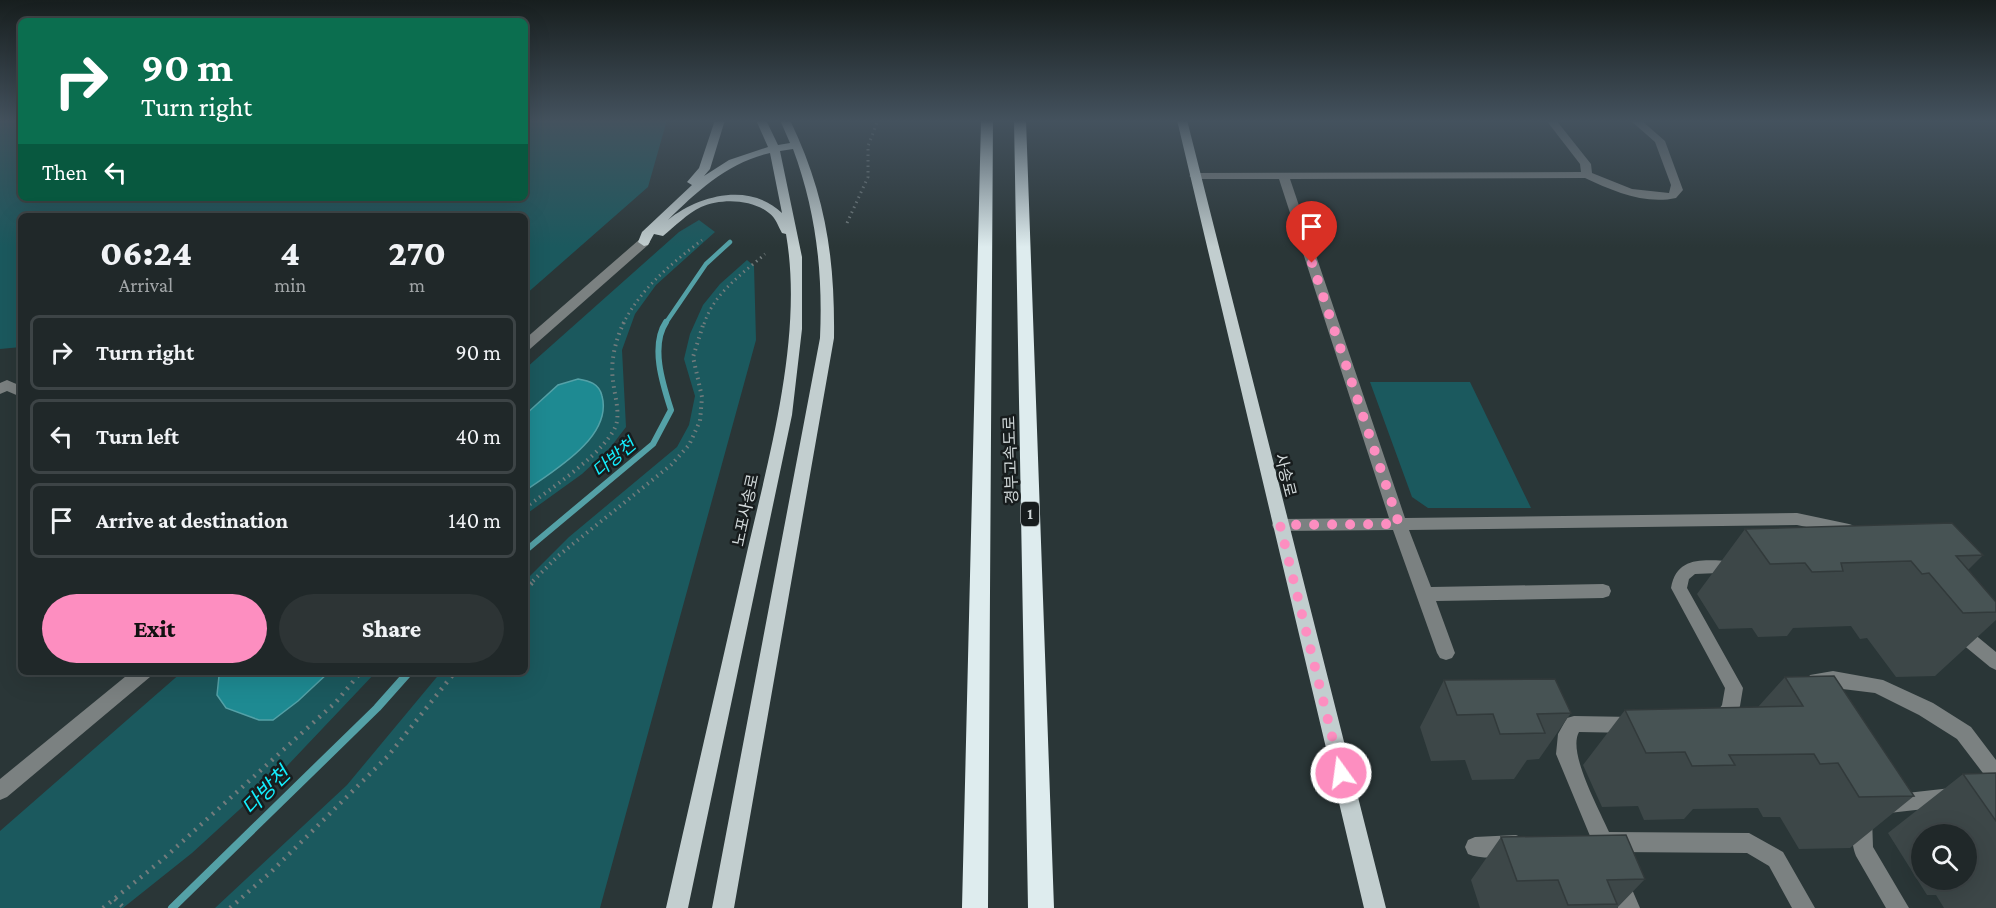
<!DOCTYPE html>
<html lang="en">
<head>
<meta charset="utf-8">
<style>
	:root { --surface:#202829; --page:#2d3435; --text:#f1f3f6; --muted:#a2a6a8; --line:#3d4446; --accent:#fd8ec0 }
	body { margin:0; font-family:"Crimson Pro","Noto Sans KR",serif; background:var(--page); color:var(--text); height:100vh; display:flex; flex-direction:column; font-size:22px; white-space:nowrap }
	* { box-sizing:border-box; margin:0 }
	p { font-size:20px; color:var(--muted) }
	.icon { flex:none; width:33px; height:33px; fill:none; stroke:currentColor; stroke-width:2; stroke-linecap:round; stroke-linejoin:round }
	.map { position:relative; flex:1; overflow:hidden }
	.details { position:absolute; left:18px; top:213px; width:510px; height:462px; display:flex; flex-direction:column; background:var(--surface); border-radius:9px; box-shadow:0 6px 24px #0002,0 0 0 2px var(--line) }
	.details>* { flex:none }
	.guide { position:absolute; left:18px; top:18px; width:510px; height:183px; border-radius:9px; box-shadow:0 6px 24px #0002,0 0 0 2px var(--line); background:#0b6e4f; color:#fff; overflow:hidden }
	.tools { position:absolute; left:1911px; top:824px; display:grid; gap:12px }
	.tools a { display:grid; place-items:center; width:66px; height:66px; border-radius:50%; background:var(--surface); box-shadow:0 6px 24px #0002,0 0 0 2px var(--line); font-size:30px }
	.pin { position:absolute; display:grid; place-items:center; width:51px; height:51px; color:#fff; margin:-62px -26px; border-radius:50% 50% 50% 0; rotate:-45deg; box-shadow:0 0 6px #0007 }
	.pin .icon { rotate:45deg }
	.me { position:absolute; width:66px; margin:-33px; rotate:346deg; stroke-linejoin:round; filter:drop-shadow(0 0 4px #0008) }
	.turn { display:flex; align-items:center; gap:21px; height:126px; padding:0 24px; font-size:27px }
	.turn .icon { width:78px; height:78px; stroke-width:2.5 }
	.turn b { display:block; font-size:42px; line-height:51px }
	.then { display:flex; align-items:center; height:57px; padding:0 24px; background:#0003; gap:12px; font-size:22px }
	.eta { display:flex; justify-content:space-evenly; align-items:center; height:102px; text-align:center }
	.eta b { font-size:36px; font-weight:800; line-height:42px }
	.button { display:flex; gap:12px; margin-top:auto; padding:12px 24px }
	.button a { flex:1; height:69px; border-radius:36px; background:var(--accent); color:#111; font-size:24px; font-weight:800; line-height:69px; text-align:center }
	.button a+a { background:var(--page); color:var(--text) }
	ul { padding:0; list-style:none }
	li { display:flex; align-items:center; gap:18px; height:75px; margin:0 12px 9px; padding:0 12px; border:3px solid var(--line); border-radius:9px }
	li div { flex:1 }
	li b { display:block; font-size:22px }
	li em { font-style:normal }
	.map>svg:first-child { display:block }
	.green { fill:#1b595e }
	.water { fill:#1e8a92; stroke:#54a1a7; stroke-width:1.5 }
	.lines { fill:none; stroke-linecap:round; stroke-linejoin:round }
	.stream-far2 { stroke:#54a1a7; stroke-width:4.5 }
	.stream-far1 { stroke:#54a1a7; stroke-width:6 }
	.stream { stroke:#54a1a7; stroke-width:8 }
	.path-far2 { stroke:#727c7d; stroke-width:3; stroke-dasharray:1.5 4; stroke-linecap:butt }
	.path-far1 { stroke:#727c7d; stroke-width:4; stroke-dasharray:1.5 4.5; stroke-linecap:butt }
	.path { stroke:#727c7d; stroke-width:4.5; stroke-dasharray:2 6; stroke-linecap:butt }
	.minor { fill:#7b8181; fill-rule:evenodd }
	.major { fill:#c2cecf; fill-rule:evenodd }
	.highway { fill:#deecee; fill-rule:evenodd }
	.wall { fill:#3d4748; fill-rule:evenodd }
	.building { fill:#475354; stroke:#323a3b; stroke-width:1.5 }
	.route { stroke:#fd8ec0; stroke-width:10; stroke-dasharray:0 18 }
	.labels { text-anchor:middle; stroke-width:5; stroke-linejoin:round; paint-order:stroke }
	.shield { fill:#171c1d; stroke:#99a0a1; stroke-width:1.5 }
	.shield-label { font-size:15px; font-weight:bold; fill:#d1d8d9 }
	.street-label { font-size:16px; fill:#d1d8d9; stroke:#171c1d }
	.water-label { font-size:18px; font-style:italic; fill:#14ecfb; stroke:#171c1d }
	.near-water-label { font-size:21px; font-style:italic; fill:#14ecfb; stroke:#171c1d }
</style>
</head>
<body>
<div class="map">
<svg width="1996" height="908" viewBox="0 0 1996 908">
	<rect width="100%" height="100%" fill="#2a3637"/>
	<path class="green" d="M0,120H21V198H525V120H667L648,187L525,295V216H21V347L0,349Z
		M699,220L715,232L656,285L635,314L622,350L626,427L610,448L582,474L525,515V369L679,232Z
		M747,260L754,266L756,340L600,908H215L347,785L441,672H525V581L569,537L677,447L689,425L695,396L684,359L690,334L703,305L720,284Z
		M1370,382H1470L1531,508H1428L1412,497Z
		M182,672H376L287,766L192,853L123,908H0V831Z"/>
	<path class="water" d="M578,379C589,381 599,383 602,396C613,437 553,471 525,491V415L558,385Z
		M224,672H329L298,701L273,720H259L226,708L217,695L219,676Z"/>
	<g class="lines">
		<path class="stream-far2" d="M665,324L706,264L730,242"/>
		<path class="stream-far1" d="M525,551L653,444L671,410C663,385 650,346 666,322"/>
		<path class="stream" d="M172,908L377,708L409,672"/>
		<path class="path-far2" d="M847,223L868,177V146L878,120
			M623,324C641,288 671,264 702,240
			M704,324C714,293 741,275 765,254"/>
		<path class="path-far1" d="M525,508C547,491 613,448 617,421C619,407 614,393 613,380C610,361 616,339 624,322
			M533,581L558,556L671,465L689,445L700,421L702,397L693,357L704,322"/>
		<path class="path" d="M525,590L535,580
			M115,899L124,908
			M103,908L162,860L336,702L361,672
			M230,908L272,871L388,756L455,672"/>
		<path class="minor" d="M1546,120H1556L1591,164L1592,173L1632,189L1669,193L1671,185L1655,142L1630,120H1641L1665,141L1683,190L1676,198C1645,205 1613,191 1585,178L1290,179L1405,518L1797,513L1849,524L1855,526L1857,530L1855,534L1849,536L1797,525L1409,530L1431,587L1603,584L1609,586L1611,591L1609,596L1603,598L1436,601L1455,653L1452,658L1446,660L1440,658L1437,653L1393,530L1280,531L1274,529L1272,525L1274,521L1280,519L1389,518L1279,179H1195L1189,176L1195,173L1581,172L1580,164Z
			M644,238L650,242L648,245L530,349L525,350V339L640,239Z
			M7,380L21,386V397L7,391L0,394V383Z
			M1736,561L1742,562L1744,567L1742,572L1695,574L1689,579L1687,588L1743,688L1740,706L1731,726L1720,729L1713,727L1711,721L1722,705L1725,688L1671,588C1677,553 1708,561 1736,561Z
			M1956,622L1962,624L1996,652V670L1990,667L1950,634L1947,629L1950,624Z
			M1833,671L1883,680L1933,703L1971,727L1996,760V784L1989,781L1957,739L1919,715L1875,693L1810,685L1807,680L1810,675Z
			M131,672H153L150,677L7,797L0,800V779Z
			M1574,716L1633,717L1640,719L1642,725L1640,731L1633,733L1579,732C1567,752 1600,811 1609,832L1749,833L1783,852L1815,908H1792L1769,866L1747,853L1617,852L1614,860L1607,863L1600,860L1556,754L1558,734L1567,718Z
			M1951,788L1958,791L1961,797L1958,803L1951,806L1889,813L1882,811L1879,804L1882,797L1889,795Z
			M1862,809L1869,811L1872,818L1873,847L1909,908H1886L1856,856C1851,844 1850,823 1855,811Z
			M1516,835L1523,838L1526,845L1523,852C1509,858 1482,860 1468,854L1465,847L1468,840L1475,837Z
			M1618,870L1625,873L1640,908H1618L1608,880L1611,873Z"/>
		<path class="major" d="M715,120H725L710,169L704,176L729,160L768,147L756,120H766L778,145L790,143L780,120H790C825,193 835,256 834,338L734,908H712L820,338C823,272 816,211 793,149L780,151L802,257V329L792,415L688,908H666C692,792 719,677 745,561C768,460 804,337 786,234L782,233C778,226 776,218 769,213C752,199 721,198 701,207C687,214 675,226 663,236L654,234L648,245L644,246L638,242L642,232L692,185L687,182L699,168ZM770,153L782,213C750,182 699,195 668,220C697,191 729,162 770,153Z
			M1177,120H1187L1386,908H1364Z"/>
		<path class="highway" d="M981,120H993L988,908H962Z
			M1014,120H1026L1054,908H1028Z"/>
	</g>
	<path class="wall" d="M1745,529L1983,555L1968,570L1996,602V620L1935,676L1896,677L1867,638L1860,639L1851,626L1793,628L1787,636L1758,637L1752,628L1719,629L1697,594Z
		M1785,677L1914,796L1850,848L1799,849L1780,817H1763L1758,808L1693,809L1684,819L1644,820L1638,806L1602,807L1583,765L1625,710L1758,707Z
		M1444,680L1571,713L1539,759L1527,760L1514,779L1472,780L1465,760L1431,761L1420,727Z
		M1996,773V908H1944L1936,895H1927L1888,833L1963,774ZM1922,834H1966V879H1922Z
		M1501,837L1645,879L1617,908H1480L1471,880Z"/>
	<path class="building" d="M1952,523L1983,555L1956,556L1996,602V612L1963,613L1929,573L1922,574L1911,561L1841,563L1843,571L1812,572L1805,563L1770,564L1745,529Z
		M1834,676L1914,796L1859,797L1838,763L1820,764L1814,754L1729,755L1735,765L1692,766L1685,752L1646,753L1625,710L1803,706L1785,677Z
		M1555,679L1571,713L1537,714L1545,733L1500,734L1493,714L1457,715L1444,680Z
		M1996,773V821L1963,774Z
		M1626,835L1645,879L1607,880L1617,904L1568,905L1558,880L1517,881L1501,837Z"/>
	<linearGradient id="sky" x2="0" y2="1"><stop stop-color="#171e1e"/><stop offset="0.49" stop-color="#44525e"/><stop offset="1" stop-color="#44525e" stop-opacity="0"/></linearGradient>
	<rect width="1996" height="247" fill="url(#sky)"/>
	<g class="lines">
		<path class="route" d="M1312,263L1399,524L1280,525L1341,773"/>
	</g>
	<g class="labels">
		<rect class="shield" x="1021" y="502" width="18" height="24" rx="4.5"/>
		<g class="shield-label">
			<text x="1030" y="519">1</text>
		</g>
		<g class="street-label">
			<text transform="translate(1010 460) rotate(-92)" y="6">경부고속도로</text>
			<text transform="translate(1286 475) rotate(76)" y="6">사송로</text>
			<text transform="translate(745 510) rotate(-78)" y="6">노포사송로</text>
		</g>
		<g class="water-label">
			<text transform="translate(614 458) rotate(-40)" y="6">다방천</text>
		</g>
		<g class="near-water-label">
			<text transform="translate(266 791) rotate(-45)" y="7">다방천</text>
		</g>
	</g>
</svg>
<div class="tools">
<a><svg class="icon" aria-label="search" viewBox="0 0 24 24"><circle cx="10" cy="10" r="6"/><path d="M15 15l6 6"/></svg></a>
</div>
<div class="pin" style="left:1312px;top:263px;background:#d93025"><svg class="icon" aria-label="arrive" viewBox="0 0 24 24"><path d="M6 21V4h12l-3 4 3 4H6"/></svg></div>
<svg class="me" style="left:1341px;top:773px" viewBox="-20 -20 40 40"><circle r="17" fill="#fd8ec0" stroke="#fff" stroke-width="3"/><path d="M0-11L8 9 0 5-8 9z" fill="#fff"/></svg>
<div class="guide">
<div class="turn"><svg class="icon" aria-label="right" viewBox="0 0 24 24"><path d="M7 20v-9h11M14 6l5 5-5 5"/></svg><div><b>90 m</b>Turn right</div></div>
<div class="then">Then<svg class="icon" aria-label="left" viewBox="0 0 24 24"><path d="M17 20v-9H6M10 6l-5 5 5 5"/></svg></div>
</div>
<section class="details">
<div class="eta">
<div><b>06:24</b><p>Arrival</p></div>
<div><b>4</b><p>min</p></div>
<div><b>270</b><p>m</p></div>
</div>
<ul>
<li><svg class="icon" aria-label="right" viewBox="0 0 24 24"><path d="M7 20v-9h11M14 6l5 5-5 5"/></svg><div><b>Turn right</b></div><em>90 m</em></li>
<li><svg class="icon" aria-label="left" viewBox="0 0 24 24"><path d="M17 20v-9H6M10 6l-5 5 5 5"/></svg><div><b>Turn left</b></div><em>40 m</em></li>
<li><svg class="icon" aria-label="arrive" viewBox="0 0 24 24"><path d="M6 21V4h12l-3 4 3 4H6"/></svg><div><b>Arrive at destination</b></div><em>140 m</em></li>
</ul>
<div class="button"><a>Exit</a><a>Share</a></div>
</section>
</div>
</body>
</html>
